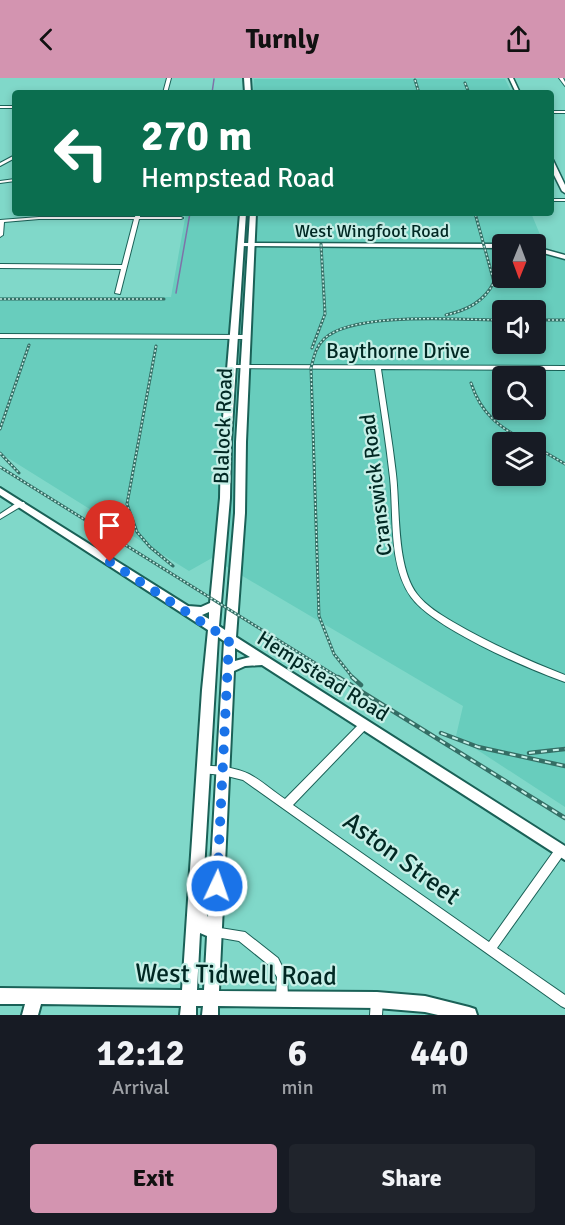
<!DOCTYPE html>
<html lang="en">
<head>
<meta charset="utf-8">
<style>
	:root { --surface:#171b24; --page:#20242c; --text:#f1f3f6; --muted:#9ea1a6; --accent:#d394b0 }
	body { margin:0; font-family:Signika,sans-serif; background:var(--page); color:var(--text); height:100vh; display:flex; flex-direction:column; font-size:22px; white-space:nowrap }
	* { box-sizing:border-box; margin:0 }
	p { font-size:20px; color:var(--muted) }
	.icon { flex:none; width:33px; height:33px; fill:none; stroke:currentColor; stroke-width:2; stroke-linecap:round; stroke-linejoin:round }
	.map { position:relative; height:937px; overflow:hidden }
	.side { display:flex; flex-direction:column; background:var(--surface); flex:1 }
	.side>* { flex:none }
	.top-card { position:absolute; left:12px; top:12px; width:542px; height:126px; border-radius:6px; box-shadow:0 3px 9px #0003; background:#0b6e4f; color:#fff; overflow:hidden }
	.needle { width:39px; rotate:181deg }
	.fabs { position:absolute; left:492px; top:156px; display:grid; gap:12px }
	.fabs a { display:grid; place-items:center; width:54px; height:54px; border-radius:6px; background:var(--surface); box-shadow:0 3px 9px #0003; font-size:30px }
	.pin { position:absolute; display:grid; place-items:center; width:51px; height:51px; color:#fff; margin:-62px -26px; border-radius:50% 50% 50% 0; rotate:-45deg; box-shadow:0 0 6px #0007 }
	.pin .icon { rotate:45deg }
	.me { position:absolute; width:66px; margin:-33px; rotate:3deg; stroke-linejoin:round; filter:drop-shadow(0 0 4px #0008) }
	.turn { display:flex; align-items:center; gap:21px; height:126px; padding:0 30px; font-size:27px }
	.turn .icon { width:78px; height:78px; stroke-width:2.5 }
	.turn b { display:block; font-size:42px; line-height:51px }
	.eta { display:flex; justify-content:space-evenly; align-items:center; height:102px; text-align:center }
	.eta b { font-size:36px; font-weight:700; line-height:42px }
	.button { display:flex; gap:12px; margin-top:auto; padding:12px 30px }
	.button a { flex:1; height:69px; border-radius:6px; background:var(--accent); color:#111; font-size:24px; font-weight:700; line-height:69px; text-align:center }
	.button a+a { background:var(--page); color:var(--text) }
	header { display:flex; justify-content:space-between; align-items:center; height:78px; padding:0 30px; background:var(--accent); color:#111; font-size:27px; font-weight:700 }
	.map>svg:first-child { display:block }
	.built { fill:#68cdbd; fill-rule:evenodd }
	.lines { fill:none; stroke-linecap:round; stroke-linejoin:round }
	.stream { stroke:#7e73a9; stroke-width:1.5 }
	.minor-casing { stroke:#1a6157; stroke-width:2 }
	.tertiary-casing { stroke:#1a6157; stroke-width:3 }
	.secondary-casing { stroke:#1a6157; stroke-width:4 }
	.minor { fill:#fff; fill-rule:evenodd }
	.tertiary { fill:#fff; fill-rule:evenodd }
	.secondary { fill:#fff; fill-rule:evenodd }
	.rail-far1-casing { stroke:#346e65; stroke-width:3 }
	.rail-casing { stroke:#346e65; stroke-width:4.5 }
	.rail-far1 { stroke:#c6efe7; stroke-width:1.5; stroke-dasharray:2; stroke-linecap:butt }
	.rail { stroke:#c6efe7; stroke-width:2; stroke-dasharray:6; stroke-linecap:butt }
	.route { stroke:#1a73e8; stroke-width:10; stroke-dasharray:0 18 }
	.labels { text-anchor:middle; stroke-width:4.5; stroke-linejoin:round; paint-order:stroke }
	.far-street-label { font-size:18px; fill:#012823; stroke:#c6efe7 }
	.street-label { font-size:21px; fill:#012823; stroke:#c6efe7 }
	.near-street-label { font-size:26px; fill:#012823; stroke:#c6efe7 }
</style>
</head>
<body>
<header><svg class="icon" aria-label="back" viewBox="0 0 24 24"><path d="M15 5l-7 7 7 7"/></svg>Turnly<svg class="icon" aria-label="share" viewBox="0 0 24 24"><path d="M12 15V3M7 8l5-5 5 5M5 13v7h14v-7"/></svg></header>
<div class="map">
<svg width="565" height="937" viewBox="0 0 565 937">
	<rect width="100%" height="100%" fill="#80d8c9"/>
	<path class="built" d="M254,1H505L512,15H253Z
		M186,135H531L549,178L565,182V729L456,658L463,628L212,480L189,493L0,375V219H171ZM502,166H536V200H502ZM502,232H536V266H502ZM502,298H536V332H502ZM502,364H536V398H502Z"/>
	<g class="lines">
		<path class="stream" d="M212,15L214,1
			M176,215L190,135"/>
		<defs>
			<path id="minor" d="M167,0H171L167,15H163Z
				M559,0H563L565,4V8Z
				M0,28H15V30H0Z
				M550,33H565V35H550Z
				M15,77V80L0,88V85Z
				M15,101V103L0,105V103Z
				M550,121H565V123H550Z
				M136,135H140V139H181L183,140L181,141H139L120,216L115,215L121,191L0,190V186L122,187L134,141H39L4,144L3,157L0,159V142L39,139H135Z
				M0,256L246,257L249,259L246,261L0,260Z
				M232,287L565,288V292L381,291C386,326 392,361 396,396C400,429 396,489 417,516C426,528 441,537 453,544C489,565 527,582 565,597V604C528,591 433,550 411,519C388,487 394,437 390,400C386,363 380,327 375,291L230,290L229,289Z
				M18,424H24L25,426L0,441V436Z
				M364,643L367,644L368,647L367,650L293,727L489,864L556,770L560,769L564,770L565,773L564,776L497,870L565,917V930L561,928L243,702L223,697L201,695L199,692L201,689C214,686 237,690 249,696C261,702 274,714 285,721L361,644Z
				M214,849L245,854L278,880L287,898L288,919L286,923L282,924L278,923L276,919L277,899L270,888L239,863L210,858L209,854L210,850Z
				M377,916L381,918L383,922L382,937H370L371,922L373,918Z"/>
			<path id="tertiary" d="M509,0H513L520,15H516Z
				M550,81L553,82L565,107V115L562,113L550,89Z
				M241,165L502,166H503L502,170L239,168L238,167Z
				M536,169L565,177V181L536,173Z"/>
			<path id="secondary" d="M244,0H250L251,15H245Z
				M240,135H246L231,364L230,420L219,548L225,552L235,435L236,364L250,135H256L246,364L245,435L236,559L565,768V782L262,587L245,588L234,593L219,913L377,914L425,918L469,929L475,931L477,937H438L425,934L377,930L218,928V937H202L203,928H196V937H180L181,928L41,926L38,937H22L25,926H0V910L182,912L202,612L208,552L0,417V410L188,528L201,529L210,525L220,420L221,364ZM209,534V541L202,537ZM218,559L224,563L208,839L202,826ZM235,570L250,579L235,583ZM200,855L207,858L204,912H197Z"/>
		</defs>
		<use href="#minor" class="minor-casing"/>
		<use href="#tertiary" class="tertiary-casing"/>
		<use href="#secondary" class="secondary-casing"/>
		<use href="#minor" class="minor"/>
		<use href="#tertiary" class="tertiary"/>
		<use href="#secondary" class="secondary"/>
		<defs>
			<path id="rail-far1" d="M415,2L419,15
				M465,5L469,15
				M0,221H164
				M446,237C467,232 484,224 494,204L475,135
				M536,242H565
				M156,268L127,426L137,454L150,469L173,488
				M312,270L325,236L321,166
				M471,305C481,336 499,349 527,364
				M0,351L29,267
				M536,369L565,386
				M0,375L19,395
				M0,389L341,601
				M354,601L334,576L319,538L311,290C314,279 315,270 324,261C353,233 461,242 502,242"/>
			<path id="rail" d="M338,599L565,740
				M352,599L361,607
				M441,655L478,669L565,688
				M529,675L565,671"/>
		</defs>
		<use href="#rail-far1" class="rail-far1-casing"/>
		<use href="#rail" class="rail-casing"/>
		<use href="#rail-far1" class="rail-far1"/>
		<use href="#rail" class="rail"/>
	</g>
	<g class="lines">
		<path class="route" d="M110,484L229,562L217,808"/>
	</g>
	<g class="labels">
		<g class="far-street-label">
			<text x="372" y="159">West Wingfoot Road</text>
		</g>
		<g class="street-label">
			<text x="398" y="280">Baythorne Drive</text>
			<text transform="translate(223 348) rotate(-88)" y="7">Blalock Road</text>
			<text transform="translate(376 407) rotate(-97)" y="7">Cranswick Road</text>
			<text transform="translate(323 598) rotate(32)" y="7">Hempstead Road</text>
		</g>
		<g class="near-street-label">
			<text transform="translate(402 780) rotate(36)" y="9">Aston Street</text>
			<text transform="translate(236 896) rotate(1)" y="9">West Tidwell Road</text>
		</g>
	</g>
</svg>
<div class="fabs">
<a><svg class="needle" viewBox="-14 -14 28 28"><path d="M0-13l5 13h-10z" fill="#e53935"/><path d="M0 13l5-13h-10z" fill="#9ea1a6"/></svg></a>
<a><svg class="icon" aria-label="sound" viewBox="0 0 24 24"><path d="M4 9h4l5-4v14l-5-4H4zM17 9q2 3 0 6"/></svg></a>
<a><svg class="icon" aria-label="search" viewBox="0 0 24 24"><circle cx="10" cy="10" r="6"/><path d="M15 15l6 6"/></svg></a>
<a><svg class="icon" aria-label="layers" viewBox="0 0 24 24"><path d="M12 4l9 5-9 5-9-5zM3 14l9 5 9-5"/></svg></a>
</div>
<div class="pin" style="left:110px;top:484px;background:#d93025"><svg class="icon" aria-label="arrive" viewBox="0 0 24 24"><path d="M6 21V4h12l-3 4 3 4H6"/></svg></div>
<svg class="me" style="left:217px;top:808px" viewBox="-20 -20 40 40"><circle r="17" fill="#1a73e8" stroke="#fff" stroke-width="3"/><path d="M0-11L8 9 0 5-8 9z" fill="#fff"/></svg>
<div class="top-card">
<div class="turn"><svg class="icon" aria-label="left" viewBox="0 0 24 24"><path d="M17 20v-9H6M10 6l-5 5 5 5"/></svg><div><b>270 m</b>Hempstead Road</div></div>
</div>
</div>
<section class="side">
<div class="eta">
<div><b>12:12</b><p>Arrival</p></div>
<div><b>6</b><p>min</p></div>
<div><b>440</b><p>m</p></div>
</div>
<div class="button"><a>Exit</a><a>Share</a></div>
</section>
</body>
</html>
